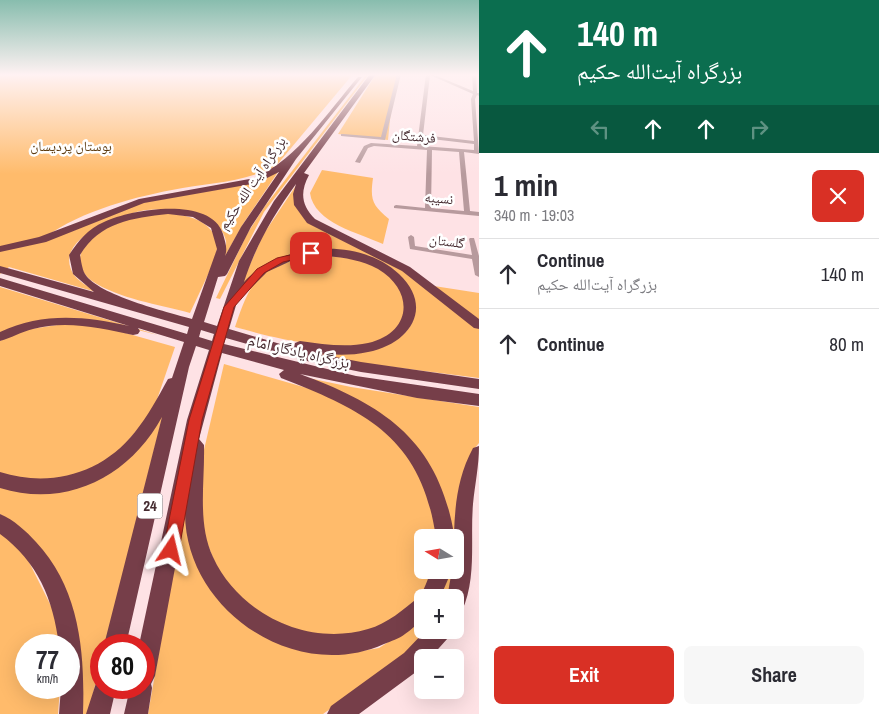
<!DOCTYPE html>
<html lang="en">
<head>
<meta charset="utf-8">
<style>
	:root { --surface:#fff; --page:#f7f7f7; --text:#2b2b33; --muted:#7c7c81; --line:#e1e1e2; --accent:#d93025 }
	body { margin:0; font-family:"Archivo Narrow","Noto Naskh Arabic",sans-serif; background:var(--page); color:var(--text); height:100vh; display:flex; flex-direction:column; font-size:19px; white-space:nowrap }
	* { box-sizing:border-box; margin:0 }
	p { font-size:16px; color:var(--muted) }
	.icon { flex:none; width:28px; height:28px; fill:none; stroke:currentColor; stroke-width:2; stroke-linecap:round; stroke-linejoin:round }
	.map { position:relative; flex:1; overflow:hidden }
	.side { display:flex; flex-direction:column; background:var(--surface); width:400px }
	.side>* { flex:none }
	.top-card { background:#0b6e4f; color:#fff; overflow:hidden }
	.needle { width:32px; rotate:281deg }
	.tools { position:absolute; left:414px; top:529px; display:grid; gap:10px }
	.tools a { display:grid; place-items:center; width:50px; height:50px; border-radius:8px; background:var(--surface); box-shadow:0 5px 20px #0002; font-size:25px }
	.speed { position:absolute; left:15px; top:634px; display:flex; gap:10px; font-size:25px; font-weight:700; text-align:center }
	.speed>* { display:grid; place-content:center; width:65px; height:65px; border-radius:50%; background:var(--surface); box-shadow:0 5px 20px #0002; line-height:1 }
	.speed small { font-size:12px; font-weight:400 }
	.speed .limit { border:8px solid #d22; background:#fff; color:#111 }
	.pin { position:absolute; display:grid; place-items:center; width:42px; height:42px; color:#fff; margin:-21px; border-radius:10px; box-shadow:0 2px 8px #0006 }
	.me { position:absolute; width:55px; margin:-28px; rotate:10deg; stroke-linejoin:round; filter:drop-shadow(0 0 4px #0008) }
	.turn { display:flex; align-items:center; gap:18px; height:105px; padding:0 15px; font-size:22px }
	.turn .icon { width:65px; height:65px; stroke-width:2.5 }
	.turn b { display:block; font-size:35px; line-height:42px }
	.lanes { display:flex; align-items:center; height:48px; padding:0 15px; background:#0003; justify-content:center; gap:25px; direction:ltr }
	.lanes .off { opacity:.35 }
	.round { display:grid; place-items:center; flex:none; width:52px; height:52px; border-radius:8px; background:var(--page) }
	.head { display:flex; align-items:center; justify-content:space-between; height:85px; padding:0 15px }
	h1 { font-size:30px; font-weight:800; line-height:38px }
	.cta { display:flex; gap:10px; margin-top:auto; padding:10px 15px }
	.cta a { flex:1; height:58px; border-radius:8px; background:var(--accent); color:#fff; font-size:20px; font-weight:800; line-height:58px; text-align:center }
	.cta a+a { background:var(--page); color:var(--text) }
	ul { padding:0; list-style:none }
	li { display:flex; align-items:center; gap:15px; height:70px; padding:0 15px; border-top:1px solid var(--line) }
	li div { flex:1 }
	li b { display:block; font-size:19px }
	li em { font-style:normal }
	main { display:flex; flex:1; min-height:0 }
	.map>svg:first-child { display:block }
	.green { fill:#ffbb6b }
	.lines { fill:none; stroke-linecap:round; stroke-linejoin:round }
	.minor { fill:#b79a9d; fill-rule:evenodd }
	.highway { fill:#763e49; fill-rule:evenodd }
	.route { fill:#d93025; stroke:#8d1f18 }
	.labels { text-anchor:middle; stroke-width:5; stroke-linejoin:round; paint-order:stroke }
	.far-street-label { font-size:14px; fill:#452b30; stroke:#fff }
	.far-park-label { font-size:14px; fill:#5c3a0e; stroke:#fff }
	.shield { fill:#fff; stroke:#7d6b6e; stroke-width:1 }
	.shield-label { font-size:15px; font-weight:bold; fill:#452b30 }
	.street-label { font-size:16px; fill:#452b30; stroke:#fff }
</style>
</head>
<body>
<main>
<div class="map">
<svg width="479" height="714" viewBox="0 0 479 714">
	<rect width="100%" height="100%" fill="#fee2e5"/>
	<path class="green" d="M0,74H353L276,166C243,183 208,183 172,190C129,198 72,214 38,243L141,203L248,184L278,172L243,224L219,267C222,259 227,250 226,241C223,224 206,219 192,215C176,212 162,208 146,210C122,214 50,239 74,275C81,284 93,289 103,294L9,267L0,274Z
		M367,74H369L264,212L220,299L216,298L247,234L265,206Z
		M376,74H399L392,100L388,140L338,134Z
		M322,170L373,178C370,200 372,205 389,219L383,244C359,233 314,223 310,193Z
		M305,172L298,183L294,204L306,221L402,269L479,329V378L361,363L299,349L382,347C404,338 419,324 414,299L381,264L313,250L296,252L271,262L257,271L240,287L263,235Z
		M157,213C185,215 205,215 219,242L213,264L190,313C158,304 119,299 92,281C85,276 79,267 80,258C83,227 133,218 157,213Z
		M318,255C343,257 378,259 394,281C399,287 402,295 406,302C404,309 404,319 400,324C376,366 271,337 235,327C253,272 262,267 318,255Z
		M434,286L479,293V322Z
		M0,287L158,335C96,320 62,307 0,334Z
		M71,323L115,330L175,347L153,411L116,455L93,469L66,478L33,481L0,473V341L24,330Z
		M224,364L314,390L360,411L405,449L426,484L438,537L422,538V570H434L421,599L390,626L354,636H321L293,630L248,607L220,576L200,525L203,454Z
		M299,376L351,387L479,407V443L474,449L449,597H439L450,570H455V538L409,441Z
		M167,399L105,645H101V661L88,714H78V632L12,522L0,514V485L97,479Z
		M185,504L213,591L320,654H344L379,648L422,620V630H431L390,666L323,714H148Z
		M0,530L26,556L55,614L61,645H26V688H60L58,714H0Z"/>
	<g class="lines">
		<path class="minor" d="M397,74H401L385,140L341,136V134H343L381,137Z
			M426,74H432L473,91L472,74H476L477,93H479V96L477,95L475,99L479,154L464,152L470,211L479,212V216L394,208V206L396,205L425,208L427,150L374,146L368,148L360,163L355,162L364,146L371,143L417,146ZM430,75L473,94L471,99L474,141L423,135ZM423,138L474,144V150L422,146ZM432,150L459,152L464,211L431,208Z
			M411,235L414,237L415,246L472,255L469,239L470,238H474L479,256V277L475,275L472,259L410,249L408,237Z"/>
		<path class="highway" d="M370,74H376L304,173L309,175C300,192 301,205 315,219L410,267L479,319V329L474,328L402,271L307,223L294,205L293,194L296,184C274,214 255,247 244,282C280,243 359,236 399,274C435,308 409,344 368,352C350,356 333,355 315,353L361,362L479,379V389L361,372L307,361L226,338L224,344L356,376L479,394V406L417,398L300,374C384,405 438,440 454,534C455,503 458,476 473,448L479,446C479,466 475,484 473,504C470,540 477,577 462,611L455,614V598H447L452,570H455V538H436C422,438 366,411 281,378L279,374L284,370L222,353L199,439L204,445C205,482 197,523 213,557C239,614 308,647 368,629C387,624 404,609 419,597C424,592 428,577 432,570H452L440,598H422V619C417,624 411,630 405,634C399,639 391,641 384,644C295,684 186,610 185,514L155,676L151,684L152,688L148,714H124L130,688H144V645H139L187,420L209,350L196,346L189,367L126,645H104L162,417C130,476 67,509 0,488V472C50,488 102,474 135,432C148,416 158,397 168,379L172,378L184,342L138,328L140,331L138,334L133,335C101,328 66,320 33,329C21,332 11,338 0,341V332C42,312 85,316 129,326L0,286V278L187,334L189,327L0,273V266L94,292L73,274L69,255C79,240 88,229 104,222C132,209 211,196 223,234C225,242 228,248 225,256L241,227L279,172L257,183L144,203L46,242L0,252V246L39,237L139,199L255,178C299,157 327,113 358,77H362L296,159L251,227L227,274L225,276L218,277L204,322L217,326L239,261L274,201ZM168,214L193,217L211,228L217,249L192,319C167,312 98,295 85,274C82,269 81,260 80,255C100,222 132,218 168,214ZM327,256C345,258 362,260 378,269C415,291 412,333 368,343C346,348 322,344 300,341L295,343L294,348L229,329L237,302L267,272L293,260ZM201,330L214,334L212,341L199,337Z
			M0,514C14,520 26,531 36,542C80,589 85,653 83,714H59L61,688H69V645H59C53,599 38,562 0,534Z
			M426,630H451L448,638L430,658H422V666L420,669L359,714H327L331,706L404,653Z
			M101,678V688H116L110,714H86L97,680Z"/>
	</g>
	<linearGradient id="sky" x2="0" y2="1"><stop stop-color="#88bdae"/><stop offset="0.43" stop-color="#fff2f3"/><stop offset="1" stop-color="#fff2f3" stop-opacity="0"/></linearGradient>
	<rect width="479" height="174" fill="url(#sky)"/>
	<path class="route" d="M311,250L314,251V255L283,262L264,273L234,307L202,420L179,550L176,556L171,558L165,556L163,550L189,420L224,307L257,269L277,258Z"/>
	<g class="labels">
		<g class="far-street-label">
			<text transform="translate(414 136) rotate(5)" y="5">فرشتگان</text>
			<text transform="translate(252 183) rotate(-56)" y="5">بزرگراه آیت الله حکیم</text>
			<text transform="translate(439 198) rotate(5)" y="5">نسیبه</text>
			<text transform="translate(447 241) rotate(8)" y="5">گلستان</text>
		</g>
		<g class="far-park-label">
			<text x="71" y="151">بوستان پردیسان</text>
		</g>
		<rect class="shield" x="137.5" y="493.5" width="25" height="25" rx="4"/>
		<g class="shield-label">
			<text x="150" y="511">24</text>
		</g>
		<g class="street-label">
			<text transform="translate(299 351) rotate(13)" y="6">بزرگراه یادگار امام</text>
		</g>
	</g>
</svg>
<div class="tools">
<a><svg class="needle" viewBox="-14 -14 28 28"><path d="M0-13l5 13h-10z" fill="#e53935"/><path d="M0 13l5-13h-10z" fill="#7c7c81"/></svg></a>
<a>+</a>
<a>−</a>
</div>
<div class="speed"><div>77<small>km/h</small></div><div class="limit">80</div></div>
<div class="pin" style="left:311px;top:253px;background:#d93025"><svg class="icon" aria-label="arrive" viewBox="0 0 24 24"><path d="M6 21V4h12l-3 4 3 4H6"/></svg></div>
<svg class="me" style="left:171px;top:550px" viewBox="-20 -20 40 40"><path d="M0-17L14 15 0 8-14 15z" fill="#d93025" stroke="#fff" stroke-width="4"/></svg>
</div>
<section class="side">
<div class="top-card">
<div class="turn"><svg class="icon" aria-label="ahead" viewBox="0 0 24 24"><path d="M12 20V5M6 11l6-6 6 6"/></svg><div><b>140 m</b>بزرگراه آیت‌الله حکیم</div></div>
<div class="lanes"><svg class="icon off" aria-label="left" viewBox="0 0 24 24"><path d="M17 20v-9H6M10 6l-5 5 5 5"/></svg><svg class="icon" aria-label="ahead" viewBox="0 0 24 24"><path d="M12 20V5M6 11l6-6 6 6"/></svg><svg class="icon" aria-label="ahead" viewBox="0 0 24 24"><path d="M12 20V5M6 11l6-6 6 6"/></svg><svg class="icon off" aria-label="right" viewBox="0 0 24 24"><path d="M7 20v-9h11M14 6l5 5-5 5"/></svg></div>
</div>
<div class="head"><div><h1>1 min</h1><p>340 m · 19:03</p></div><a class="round" style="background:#d93025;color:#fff"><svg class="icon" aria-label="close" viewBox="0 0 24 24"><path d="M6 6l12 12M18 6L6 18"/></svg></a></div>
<ul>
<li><svg class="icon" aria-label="ahead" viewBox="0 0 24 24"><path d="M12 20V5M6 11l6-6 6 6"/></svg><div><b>Continue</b><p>بزرگراه آیت‌الله حکیم</p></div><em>140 m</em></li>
<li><svg class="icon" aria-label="ahead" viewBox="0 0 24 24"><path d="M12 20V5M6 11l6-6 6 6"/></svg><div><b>Continue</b></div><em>80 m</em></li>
</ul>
<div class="cta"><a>Exit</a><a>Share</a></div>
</section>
</main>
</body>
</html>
